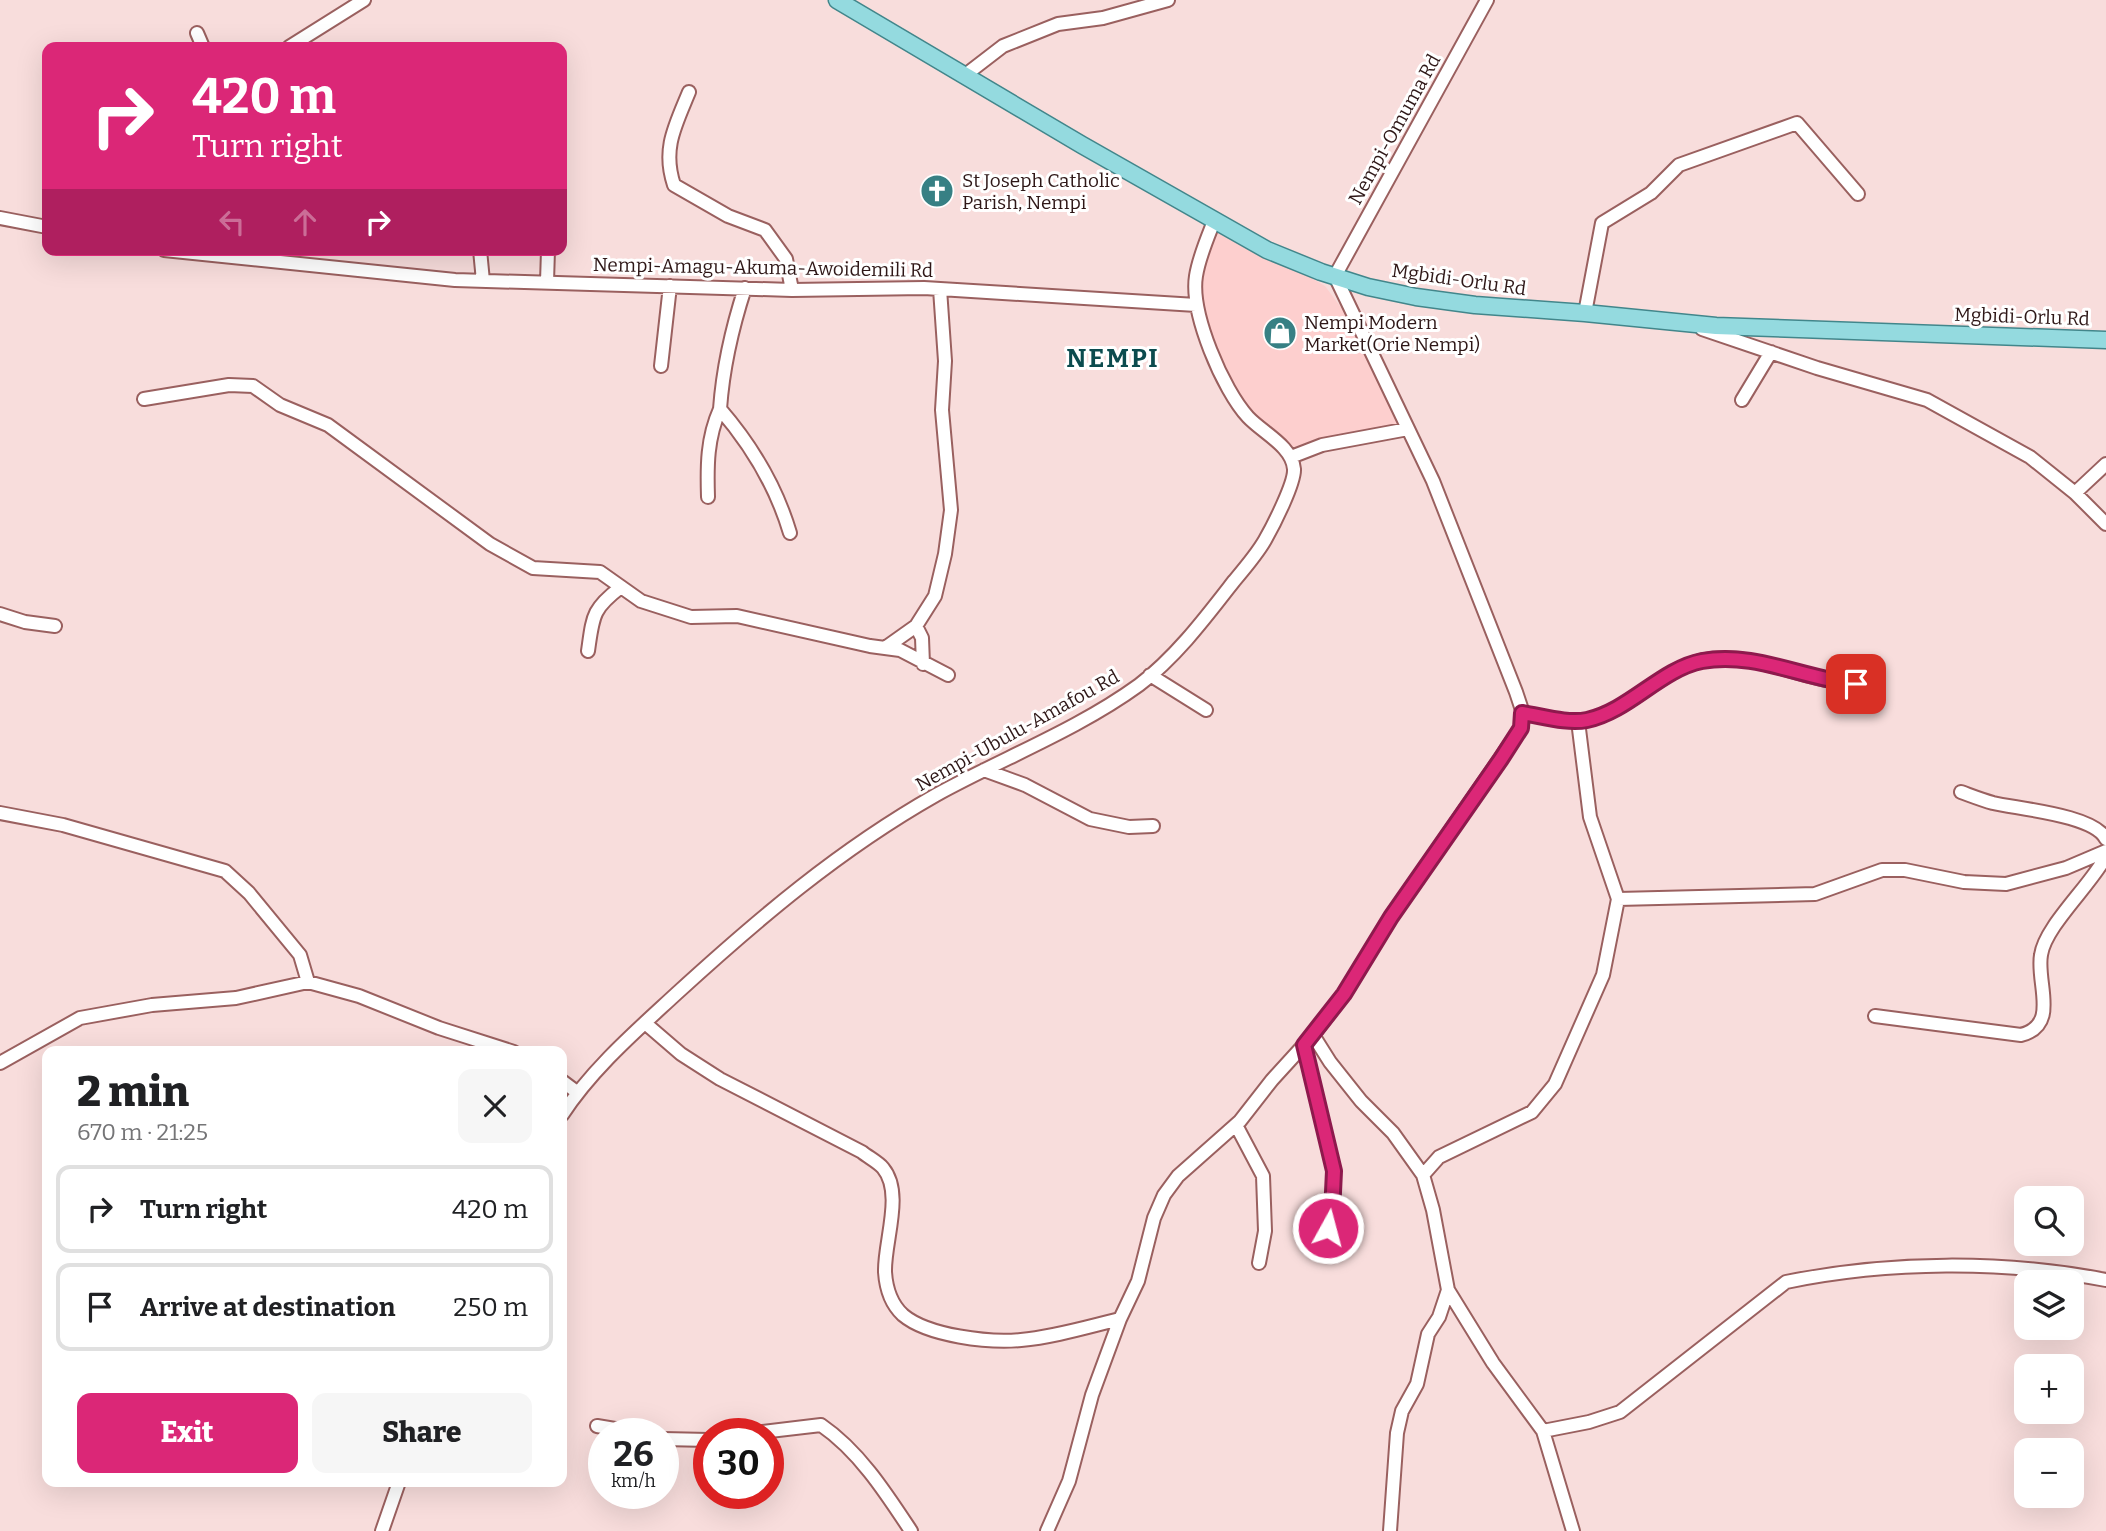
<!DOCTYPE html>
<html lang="en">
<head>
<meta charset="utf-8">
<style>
	:root { --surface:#fff; --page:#f6f6f6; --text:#202124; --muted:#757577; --line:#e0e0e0; --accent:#db2777 }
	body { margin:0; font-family:Bitter,serif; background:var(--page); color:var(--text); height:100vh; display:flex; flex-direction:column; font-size:26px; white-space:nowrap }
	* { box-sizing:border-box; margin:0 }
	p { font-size:23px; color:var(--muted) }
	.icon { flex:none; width:38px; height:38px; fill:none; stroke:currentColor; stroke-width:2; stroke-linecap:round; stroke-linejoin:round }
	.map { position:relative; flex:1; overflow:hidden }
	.panel { position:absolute; left:42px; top:1046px; width:525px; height:441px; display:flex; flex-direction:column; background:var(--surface); border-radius:14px; box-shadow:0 7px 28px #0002 }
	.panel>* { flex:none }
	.top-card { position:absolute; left:42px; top:42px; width:525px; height:214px; border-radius:14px; box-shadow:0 7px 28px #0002; background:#db2777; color:#fff; overflow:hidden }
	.controls { position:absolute; left:2014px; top:1186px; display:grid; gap:14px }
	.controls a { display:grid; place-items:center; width:70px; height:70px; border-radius:14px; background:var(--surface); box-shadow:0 7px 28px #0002; font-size:35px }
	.speed { position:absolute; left:588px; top:1418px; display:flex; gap:14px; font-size:35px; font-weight:700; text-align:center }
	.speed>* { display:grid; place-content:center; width:91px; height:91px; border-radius:50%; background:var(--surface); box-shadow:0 7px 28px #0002; line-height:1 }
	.speed small { font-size:18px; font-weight:400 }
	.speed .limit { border:10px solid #d22; background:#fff; color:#111 }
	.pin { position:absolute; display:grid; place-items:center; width:60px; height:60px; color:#fff; margin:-30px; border-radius:14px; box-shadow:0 4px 10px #0006 }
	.me { position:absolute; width:77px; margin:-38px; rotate:7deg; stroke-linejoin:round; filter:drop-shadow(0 0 5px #0008) }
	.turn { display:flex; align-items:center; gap:24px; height:147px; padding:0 35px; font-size:32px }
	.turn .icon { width:91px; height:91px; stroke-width:2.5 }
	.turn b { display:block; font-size:49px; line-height:60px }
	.lanes { display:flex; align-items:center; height:66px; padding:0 35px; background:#0003; justify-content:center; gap:35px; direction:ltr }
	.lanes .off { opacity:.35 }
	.round { display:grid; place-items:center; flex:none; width:74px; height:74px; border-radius:14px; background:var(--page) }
	.head { display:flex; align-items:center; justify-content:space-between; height:119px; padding:0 35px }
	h1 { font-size:42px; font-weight:800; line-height:52px }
	.button { display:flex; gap:14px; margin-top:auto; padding:14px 35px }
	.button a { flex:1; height:80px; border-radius:14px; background:var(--accent); color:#fff; font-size:28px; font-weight:800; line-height:80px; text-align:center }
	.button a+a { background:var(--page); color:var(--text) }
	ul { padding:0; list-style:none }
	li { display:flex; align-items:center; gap:21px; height:88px; margin:0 14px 10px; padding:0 21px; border:4px solid var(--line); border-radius:14px }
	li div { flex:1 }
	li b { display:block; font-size:26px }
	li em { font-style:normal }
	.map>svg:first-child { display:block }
	.built { fill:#fdcfce }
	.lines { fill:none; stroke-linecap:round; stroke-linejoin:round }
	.minor-casing { stroke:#9a605f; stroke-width:16 }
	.major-casing { stroke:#42868b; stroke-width:19 }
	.minor { stroke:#fff; stroke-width:12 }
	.major { stroke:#94dadf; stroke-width:16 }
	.route-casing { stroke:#8e194d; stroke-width:18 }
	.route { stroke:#db2777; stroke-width:12 }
	.labels { text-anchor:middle; stroke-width:6; stroke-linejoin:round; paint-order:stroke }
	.street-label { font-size:19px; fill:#2e1717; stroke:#fff }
	.poi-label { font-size:19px; fill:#2e1717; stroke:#fff; text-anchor:start }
	.district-label { font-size:26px; font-weight:bold; letter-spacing:2px; fill:#0b4b4e; stroke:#fff }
</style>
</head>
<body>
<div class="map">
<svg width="2106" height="1531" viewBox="0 0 2106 1531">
	<rect width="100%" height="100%" fill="#f8dddc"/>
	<path class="built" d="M1214,221L1325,286L1346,314L1401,431L1291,457L1243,411L1211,351L1197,270Z"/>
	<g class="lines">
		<defs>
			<path id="minor" d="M197,33L203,47
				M289,47L364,0
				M964,76L1003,46L1058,24L1103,18L1168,0
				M689,92C675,126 662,149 674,185L728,216L765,230L786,259L792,290
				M0,218L47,227
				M164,250L455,280L792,290L924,288L1196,305
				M480,250L483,281
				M547,282L548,250
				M745,288C732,328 723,367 720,409C752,446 776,486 790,533
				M1585,313L1602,223L1651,193L1679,165L1797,123L1858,194
				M1702,329L1817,368L1927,400L2030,457L2075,493L2106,524
				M661,366L670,286
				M144,399L229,385L253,386L280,405L328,425L490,544L533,568L600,572L641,601L691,617L737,616L870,646L900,650L948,675
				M1742,400L1771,352
				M1291,457L1322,445L1408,429
				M2075,493L2106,464
				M708,497C707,466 707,438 720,409
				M0,614L25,622L55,626
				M916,626L922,638L923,664
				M885,648L916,626L935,596L945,554L951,510L942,410L945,361L940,289
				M588,651C593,616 592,609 621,587
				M1150,675L1206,710
				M1523,713C1542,716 1566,724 1586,720C1629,712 1658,672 1700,661C1746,650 1792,675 1836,682C1849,684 1861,684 1874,686
				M984,770L1025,785L1090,819L1129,827L1153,826
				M1961,792C1972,796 1982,800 1993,803C2019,809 2094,815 2106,839
				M0,813L63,825L225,871L249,893L300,955L308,982
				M1618,899L1815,894L1882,870H1905L1964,882L2006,884L2066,868L2106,851
				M1875,1016L2021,1035C2060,1025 2036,983 2041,955C2045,926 2092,884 2106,856
				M645,1023L681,1054L720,1079L862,1152C868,1157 878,1162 883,1168C904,1193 884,1242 885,1272C886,1287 891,1304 903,1315C928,1336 989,1343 1021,1340C1054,1337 1087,1327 1120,1319
				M1313,1035L1330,1062L1361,1101L1393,1133L1423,1175L1433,1210L1448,1290L1493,1363L1543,1431L1573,1531
				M1304,1045L1334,1171L1332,1213L1325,1242
				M0,1063L80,1018L152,1005L236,998L308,982L359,996L439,1028L514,1052
				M562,1081L578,1093
				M562,1115C592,1069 636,1031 676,994C758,919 839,850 936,795C1003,758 1077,730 1139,685C1176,657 1206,617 1234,581C1245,568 1257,554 1265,540C1273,526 1295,483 1294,469C1292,446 1263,433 1248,417C1223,390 1190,313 1196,276C1199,257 1207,239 1214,221
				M1236,1125L1263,1176L1265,1231L1259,1263
				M1423,1175L1439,1157L1532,1112L1555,1084L1603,975L1618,899L1590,817L1578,721
				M597,1426L639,1433
				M1543,1431L1589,1422L1620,1412L1786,1282C1889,1261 2003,1260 2106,1280
				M753,1433L821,1425C859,1451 886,1493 911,1531
				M663,1439L709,1440
				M382,1531L399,1482
				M1047,1531L1069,1481L1092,1395L1120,1319L1138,1281L1154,1218L1164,1195L1178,1176L1240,1121L1272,1080L1313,1035L1344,994L1391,917L1521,728L1523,713L1516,692L1433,481L1335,276L1487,0
				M1390,1531L1397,1433L1402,1411L1417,1384L1428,1334L1439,1317L1448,1290"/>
			<path id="major" d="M837,0L1082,145L1267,250L1321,272L1368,287L1416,297L1475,305L1585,313L1716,326L2106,340"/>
		</defs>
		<use href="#minor" class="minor-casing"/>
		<use href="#major" class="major-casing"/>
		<use href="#minor" class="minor"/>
		<use href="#major" class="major"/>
	</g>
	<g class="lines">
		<defs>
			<path id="route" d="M1328,1228L1332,1213L1334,1171L1304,1045L1344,994L1391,917L1501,759L1521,728L1522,713C1542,716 1567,724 1587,720C1629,711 1661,669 1702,661C1754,651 1804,679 1856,684"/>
		</defs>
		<use href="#route" class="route-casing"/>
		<use href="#route" class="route"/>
	</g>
	<defs>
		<symbol id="church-disc" viewBox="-11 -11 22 22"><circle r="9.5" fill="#378084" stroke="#fff"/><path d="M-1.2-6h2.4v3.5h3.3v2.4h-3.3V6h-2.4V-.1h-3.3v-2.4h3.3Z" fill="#fff"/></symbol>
		<symbol id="shop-disc" viewBox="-11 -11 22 22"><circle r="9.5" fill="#378084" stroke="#fff"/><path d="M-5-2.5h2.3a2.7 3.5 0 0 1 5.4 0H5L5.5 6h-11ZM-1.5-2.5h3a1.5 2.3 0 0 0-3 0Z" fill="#fff"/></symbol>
	</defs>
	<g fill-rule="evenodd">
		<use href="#church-disc" x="918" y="172" width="38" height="38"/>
		<use href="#shop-disc" x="1261" y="314" width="38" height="38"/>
	</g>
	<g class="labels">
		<g class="street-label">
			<text transform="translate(1394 129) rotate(-61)" y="7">Nempi-Omuma Rd</text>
			<text transform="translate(763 267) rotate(1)" y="7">Nempi-Amagu-Akuma-Awoidemili Rd</text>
			<text transform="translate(1459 279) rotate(8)" y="7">Mgbidi-Orlu Rd</text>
			<text transform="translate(2022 316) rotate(2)" y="7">Mgbidi-Orlu Rd</text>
			<text transform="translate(1017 730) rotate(-29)" y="7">Nempi-Ubulu-Amafou Rd</text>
		</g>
		<g class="poi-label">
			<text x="962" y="187">St Joseph Catholic<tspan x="962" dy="22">Parish, Nempi</tspan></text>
			<text x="1304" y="329">Nempi Modern<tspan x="1304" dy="22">Market(Orie Nempi)</tspan></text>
		</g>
		<g class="district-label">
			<text x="1113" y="367">NEMPI</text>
		</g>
	</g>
</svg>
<div class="controls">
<a><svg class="icon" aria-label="search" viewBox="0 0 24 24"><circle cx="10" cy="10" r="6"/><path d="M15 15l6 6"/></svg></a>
<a><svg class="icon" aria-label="layers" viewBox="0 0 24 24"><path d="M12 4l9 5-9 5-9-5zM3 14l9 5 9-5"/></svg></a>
<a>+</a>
<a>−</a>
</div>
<div class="speed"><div>26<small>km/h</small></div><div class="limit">30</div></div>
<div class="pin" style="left:1856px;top:684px;background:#d93025"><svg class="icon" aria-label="arrive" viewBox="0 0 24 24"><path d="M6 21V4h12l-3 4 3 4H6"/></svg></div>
<svg class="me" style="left:1328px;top:1228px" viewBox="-20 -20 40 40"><circle r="17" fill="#db2777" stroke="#fff" stroke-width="3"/><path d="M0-11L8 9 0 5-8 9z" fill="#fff"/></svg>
<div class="top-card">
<div class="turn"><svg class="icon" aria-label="right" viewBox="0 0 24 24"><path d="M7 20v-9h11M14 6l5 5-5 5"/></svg><div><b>420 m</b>Turn right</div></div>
<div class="lanes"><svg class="icon off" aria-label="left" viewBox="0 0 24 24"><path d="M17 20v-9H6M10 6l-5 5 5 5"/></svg><svg class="icon off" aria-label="ahead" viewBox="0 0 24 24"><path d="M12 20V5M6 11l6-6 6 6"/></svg><svg class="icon" aria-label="right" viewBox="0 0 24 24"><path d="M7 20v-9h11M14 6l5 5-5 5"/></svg></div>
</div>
<section class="panel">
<div class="head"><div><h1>2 min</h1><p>670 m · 21:25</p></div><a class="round"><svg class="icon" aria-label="close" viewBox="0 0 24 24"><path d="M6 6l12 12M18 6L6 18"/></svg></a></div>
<ul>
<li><svg class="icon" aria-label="right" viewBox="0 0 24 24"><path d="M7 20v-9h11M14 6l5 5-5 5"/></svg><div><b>Turn right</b></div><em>420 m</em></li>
<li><svg class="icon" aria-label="arrive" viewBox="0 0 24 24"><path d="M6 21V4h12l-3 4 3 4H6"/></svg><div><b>Arrive at destination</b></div><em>250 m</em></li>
</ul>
<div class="button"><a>Exit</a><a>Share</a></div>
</section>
</div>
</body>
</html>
